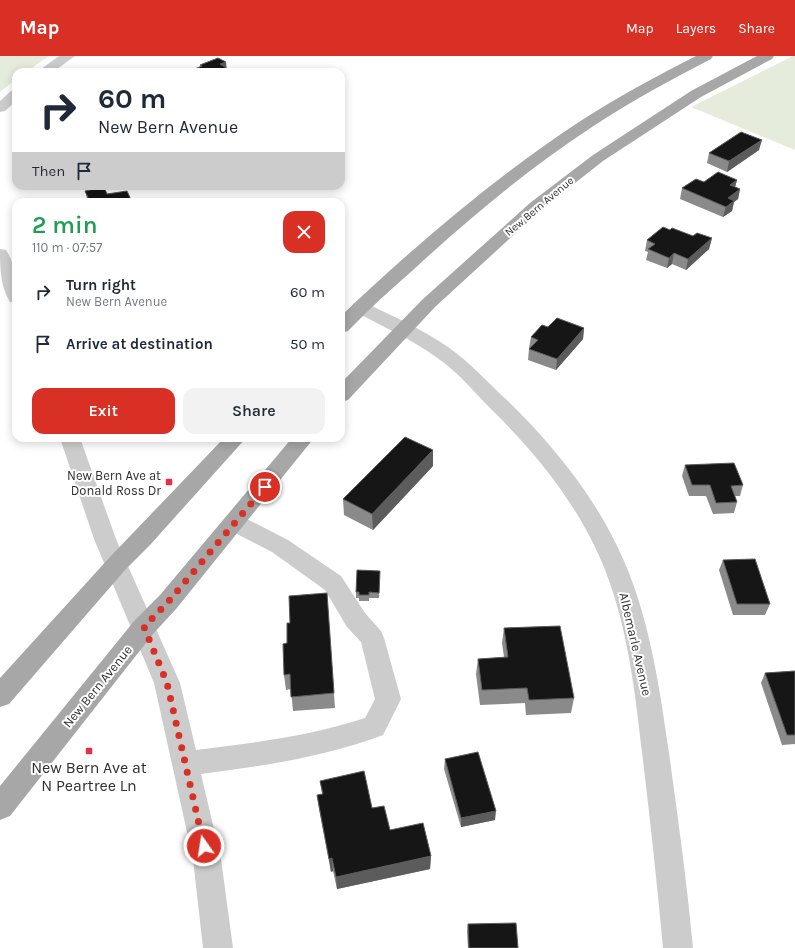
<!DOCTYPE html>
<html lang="en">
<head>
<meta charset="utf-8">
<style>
	:root { --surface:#fff; --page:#f2f2f3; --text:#1f2937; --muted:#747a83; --accent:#d93025 }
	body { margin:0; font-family:Karla,sans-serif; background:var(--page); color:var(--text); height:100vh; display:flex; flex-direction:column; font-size:15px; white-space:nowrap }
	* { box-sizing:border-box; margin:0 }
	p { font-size:13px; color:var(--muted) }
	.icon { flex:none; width:22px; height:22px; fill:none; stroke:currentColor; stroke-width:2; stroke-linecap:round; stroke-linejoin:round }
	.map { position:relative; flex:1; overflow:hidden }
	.side { position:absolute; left:12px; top:142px; width:333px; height:244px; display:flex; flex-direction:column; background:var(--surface); border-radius:12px; box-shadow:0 2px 10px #0003 }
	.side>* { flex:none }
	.top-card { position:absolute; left:12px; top:12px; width:333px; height:122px; border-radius:12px; box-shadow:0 2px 10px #0003; background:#fff; color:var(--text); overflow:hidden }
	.pin { position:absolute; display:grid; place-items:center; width:34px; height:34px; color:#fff; margin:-17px; border:2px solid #fff; border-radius:50%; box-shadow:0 1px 4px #0007 }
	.me { position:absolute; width:44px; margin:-22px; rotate:347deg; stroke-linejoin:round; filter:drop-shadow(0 0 3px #0008) }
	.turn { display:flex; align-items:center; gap:14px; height:84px; padding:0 20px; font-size:18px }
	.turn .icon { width:52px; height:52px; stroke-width:2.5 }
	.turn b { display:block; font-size:28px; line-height:34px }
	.then { display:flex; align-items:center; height:38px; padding:0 20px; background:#0003; gap:8px; font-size:15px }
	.round { display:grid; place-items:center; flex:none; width:42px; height:42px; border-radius:12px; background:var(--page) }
	.overview { display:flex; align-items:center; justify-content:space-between; height:68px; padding:0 20px }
	h1 { font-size:24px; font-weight:600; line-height:30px; color:#1e9e55 }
	.cta { display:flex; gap:8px; margin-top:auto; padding:8px 20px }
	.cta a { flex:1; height:46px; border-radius:12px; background:var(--accent); color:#fff; font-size:16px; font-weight:600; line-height:46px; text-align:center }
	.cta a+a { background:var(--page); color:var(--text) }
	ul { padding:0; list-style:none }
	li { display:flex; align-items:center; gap:12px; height:52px; padding:0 20px }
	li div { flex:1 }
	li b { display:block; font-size:15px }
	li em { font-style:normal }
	header { display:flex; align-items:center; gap:24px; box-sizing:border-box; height:56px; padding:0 20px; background:var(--accent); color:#fff }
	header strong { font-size:19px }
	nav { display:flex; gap:22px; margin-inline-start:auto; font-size:14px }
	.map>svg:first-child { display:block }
	.green { fill:#e6ecdc }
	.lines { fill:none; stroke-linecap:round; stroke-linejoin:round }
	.minor { fill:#ccc; fill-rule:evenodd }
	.major { fill:#a7a7a7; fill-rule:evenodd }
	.wall { fill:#8a8a8a }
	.shaded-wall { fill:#5c5c5c }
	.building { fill:#161616; stroke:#5c5c5c }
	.route { stroke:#d93025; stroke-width:7; stroke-dasharray:0 12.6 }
	.poi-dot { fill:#e63047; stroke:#fff; stroke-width:1.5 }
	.labels { text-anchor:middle; stroke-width:4; stroke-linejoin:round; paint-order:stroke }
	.far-street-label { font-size:11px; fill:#2f2f2f; stroke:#fff }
	.poi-label { font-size:13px; fill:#2f2f2f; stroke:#fff; text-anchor:end }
	.street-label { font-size:13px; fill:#2f2f2f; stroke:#fff }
	.near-poi-label { font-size:16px; fill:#2f2f2f; stroke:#fff }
</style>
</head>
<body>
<header>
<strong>Map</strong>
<nav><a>Map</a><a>Layers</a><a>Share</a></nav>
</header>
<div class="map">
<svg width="795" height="892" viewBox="0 0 795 892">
	<rect width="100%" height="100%" fill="#fff"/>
	<path class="green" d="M0,0H49L26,16H16V23L0,36Z
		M793,0H795V94L691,51Z"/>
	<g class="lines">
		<path class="minor" d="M59,0H75L53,16H37Z
			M16,34V45L5,55L0,56V45L11,35Z
			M0,193L6,194C17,210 16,229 16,247L10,246C0,230 0,211 0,193Z
			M360,245L366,247C394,261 422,273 448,291C470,306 488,327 508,345C552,388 592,437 618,492C649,556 659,628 669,697C678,762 687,827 693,892H663C657,827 650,762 642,696C634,627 626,555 595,491C570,439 532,393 491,353C473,335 457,315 436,301C410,282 381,270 354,255L351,251L354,247Z
			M60,382H80L116,483L180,627L196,694C253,687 310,680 365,662L375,643L361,586L347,571L325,534L272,496L227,473L224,467L227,461L235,459L243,461L288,484L341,520L365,557L381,575L384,582L401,643L383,679C324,701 263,710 201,718L221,803L233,892H203L193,803L154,627L94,483Z"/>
		<path class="major" d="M696,0H713L711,3C670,24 630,46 592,71C528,113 468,163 412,215C390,234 368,254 348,275L341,277V260L343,258C417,188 496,120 582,64C619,40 657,20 696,0Z
			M757,0H774L772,3L701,41L603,105L542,153L435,251L348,344L341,346V327L423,243L530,147L593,99L691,35Z
			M224,382H246L150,489L125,514L9,648L0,651V622L109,502Z
			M292,382H314L176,553L153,578L10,760L0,764V730L135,564L160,539Z"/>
	</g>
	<path class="wall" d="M759,94L727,116L707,107L709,97Z
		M737,124L735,131L740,133L738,143L734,146L732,155L723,161L680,143L682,132L704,126Z
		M85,135L107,138L132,146H88Z
		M670,174L693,180L712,182L709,193L686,214L672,208L667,212L646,204L648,196L645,195L647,184Z
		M548,271L584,272L583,283L556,314L528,304L529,293L530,292H529L531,281Z
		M685,409L743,429L740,440H735L737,446L734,457L713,458L706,440H689L682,420Z
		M433,410L373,474L344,459L343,443Z
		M723,504L770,548L765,559H733L719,514Z
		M380,520L379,542H369V545H359V542H356V536Z
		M327,537L335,652L293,655L291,633L286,634L284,619L290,567Z
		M504,572L574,642L571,657L526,659L525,647L480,649L476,618L478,603L504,601L502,587Z
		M795,615V688L782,689L761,627L765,617Z
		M445,703L495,764L461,771L444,713Z
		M320,725L372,752L390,774L431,800L430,813L337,833L333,815L331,816L319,753L317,739L322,738Z
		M468,868L518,892H468L467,876Z"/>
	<path class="shaded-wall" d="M226,6L227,16H215L220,8Z
		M762,84L759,94L727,116L729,105Z
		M737,124L734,135L730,129Z
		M740,133L738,143L734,146L732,155L723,161L728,142Z
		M712,182L709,193L686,214L688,203Z
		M674,197L672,208L667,212L669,202Z
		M584,272L583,283L556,314L557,303Z
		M433,394V410L373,474L372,458Z
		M496,755L495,764L461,771V762Z
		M431,800L430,813L337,833L336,821Z
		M332,802L333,815L331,816L329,803Z"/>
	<path class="building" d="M218,2L226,6L220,8L226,12L215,16H187L202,10L200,9Z
		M741,76L762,84L729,105L709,97Z
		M718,116L737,124L730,129L740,133L728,142L734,145L726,151L682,132L696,123L704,126Z
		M104,131L107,138L127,135L132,146H90L85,135Z
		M663,171L670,174L672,172L693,180L697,177L712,182L688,203L674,197L669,202L648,193L655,188L647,184Z
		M557,262L584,272L557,303L529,293L538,284L531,281L542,269L548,271Z
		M405,381L433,394L372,458L343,443Z
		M734,407L743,429L731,430L737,446L716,447L710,429H692L685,409Z
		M755,503L770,548H737L723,504Z
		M357,514L380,515L379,537L369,536V539H359V536H356Z
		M327,537L334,637L291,641L290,618L284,619L283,588L287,587V567H290L289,540Z
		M560,570L574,642L529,644L527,632L482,634L478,603L508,601L504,572Z
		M795,615V679H787L765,617Z
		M478,696L496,755L461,762L445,703Z
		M364,715L372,752L384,750L390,774L423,767L431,800L336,821L332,802L329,803L317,739L323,738L320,725Z
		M516,867L518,892H469L468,868Z"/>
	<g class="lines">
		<path class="route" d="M204,790L167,627L144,571L168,546L265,431"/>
	</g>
	<g class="poi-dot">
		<rect x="165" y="422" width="8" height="8" rx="2"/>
		<rect x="85" y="691" width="8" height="8" rx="2"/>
	</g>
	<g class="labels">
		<g class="far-street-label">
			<text transform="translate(539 150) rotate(-40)" y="4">New Bern Avenue</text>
		</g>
		<g class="poi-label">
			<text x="161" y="424">New Bern Ave at<tspan x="161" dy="15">Donald Ross Dr</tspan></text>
		</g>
		<g class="street-label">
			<text transform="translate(636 588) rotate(77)" y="5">Albemarle Avenue</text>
			<text transform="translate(97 630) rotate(-51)" y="5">New Bern Avenue</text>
		</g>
		<g class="near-poi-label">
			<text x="89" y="717">New Bern Ave at<tspan x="89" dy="18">N Peartree Ln</tspan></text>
		</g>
	</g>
</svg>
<div class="pin" style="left:265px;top:431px;background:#d93025"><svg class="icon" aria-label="arrive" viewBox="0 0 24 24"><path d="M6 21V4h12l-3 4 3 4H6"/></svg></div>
<svg class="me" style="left:204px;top:790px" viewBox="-20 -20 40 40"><circle r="17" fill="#d93025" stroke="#fff" stroke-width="3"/><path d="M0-11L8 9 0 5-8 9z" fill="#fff"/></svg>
<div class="top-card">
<div class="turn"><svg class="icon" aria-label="right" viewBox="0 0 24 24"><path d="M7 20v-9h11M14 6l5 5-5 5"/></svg><div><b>60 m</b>New Bern Avenue</div></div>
<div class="then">Then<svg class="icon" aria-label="arrive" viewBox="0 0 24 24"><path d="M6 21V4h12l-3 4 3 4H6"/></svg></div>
</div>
<section class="side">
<div class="overview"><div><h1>2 min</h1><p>110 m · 07:57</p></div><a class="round" style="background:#d93025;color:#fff"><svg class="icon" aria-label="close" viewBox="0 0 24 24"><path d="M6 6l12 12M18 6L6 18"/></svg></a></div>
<ul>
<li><svg class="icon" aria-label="right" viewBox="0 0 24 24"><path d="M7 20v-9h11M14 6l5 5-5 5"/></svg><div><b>Turn right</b><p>New Bern Avenue</p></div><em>60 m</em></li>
<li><svg class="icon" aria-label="arrive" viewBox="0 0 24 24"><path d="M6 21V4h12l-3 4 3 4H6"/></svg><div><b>Arrive at destination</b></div><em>50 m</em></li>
</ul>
<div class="cta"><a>Exit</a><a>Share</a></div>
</section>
</div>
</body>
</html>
